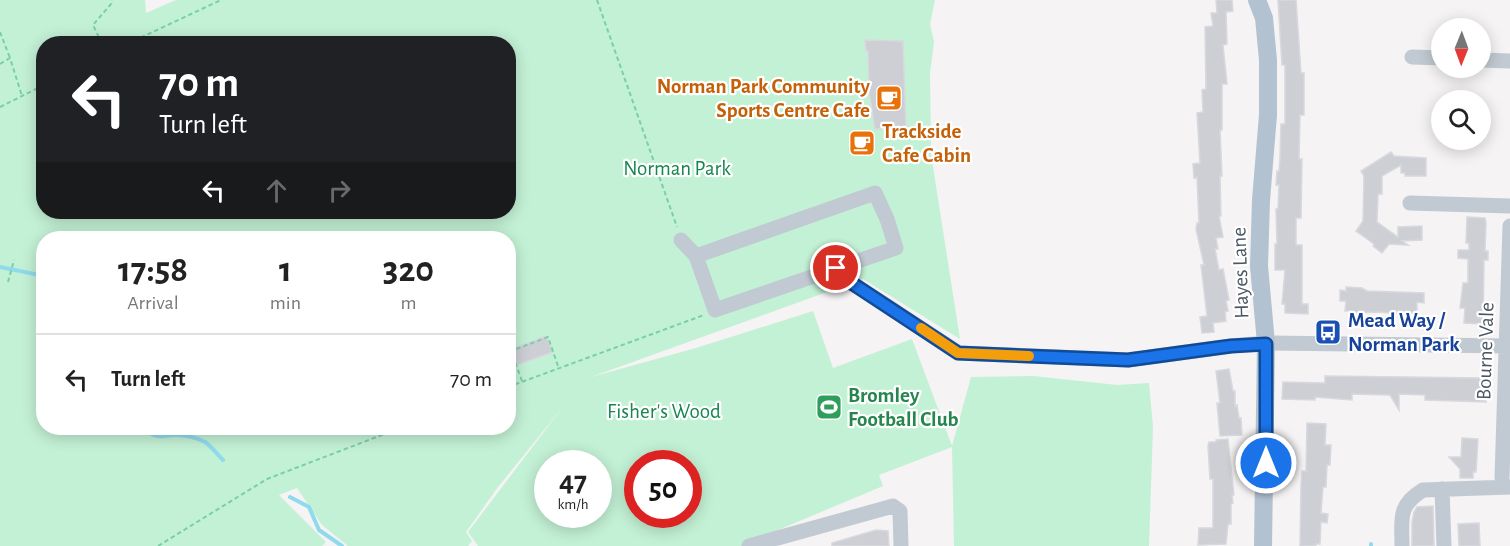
<!DOCTYPE html>
<html lang="en">
<head>
<meta charset="utf-8">
<style>
	:root { --surface:#fff; --page:#f2f2f2; --text:#222; --muted:#767676; --line:#e0e0e0 }
	body { margin:0; font-family:"Alegreya Sans",sans-serif; background:var(--page); color:var(--text); height:100vh; display:flex; flex-direction:column; font-size:22px; white-space:nowrap }
	* { box-sizing:border-box; margin:0 }
	p { font-size:20px; color:var(--muted) }
	.icon { flex:none; width:33px; height:33px; fill:none; stroke:currentColor; stroke-width:2; stroke-linecap:round; stroke-linejoin:round }
	.map { position:relative; flex:1; overflow:hidden }
	.drawer { position:absolute; left:36px; top:231px; width:480px; height:204px; display:flex; flex-direction:column; background:var(--surface); border-radius:24px; box-shadow:0 3px 15px #0003 }
	.drawer>* { flex:none }
	.top-card { position:absolute; left:36px; top:36px; width:480px; height:183px; border-radius:24px; box-shadow:0 3px 15px #0003; background:#202124; color:#fff; overflow:hidden }
	.needle { width:39px; rotate:181deg }
	.tools { position:absolute; left:1431px; top:18px; display:grid; gap:12px }
	.tools a { display:grid; place-items:center; width:60px; height:60px; border-radius:50%; background:var(--surface); box-shadow:0 3px 15px #0003; font-size:30px }
	.speed { position:absolute; left:534px; top:450px; display:flex; gap:12px; font-size:30px; font-weight:700; text-align:center }
	.speed>* { display:grid; place-content:center; width:78px; height:78px; border-radius:50%; background:var(--surface); box-shadow:0 3px 15px #0003; line-height:1 }
	.speed small { font-size:15px; font-weight:400 }
	.speed .limit { border:9px solid #d22; background:#fff; color:#111 }
	.pin { position:absolute; display:grid; place-items:center; width:51px; height:51px; color:#fff; margin:-26px; border:3px solid #fff; border-radius:50%; box-shadow:0 2px 6px #0007 }
	.me { position:absolute; width:66px; margin:-33px; rotate:0deg; stroke-linejoin:round; filter:drop-shadow(0 0 4px #0008) }
	.turn { display:flex; align-items:center; gap:21px; height:126px; padding:0 24px; font-size:27px }
	.turn .icon { width:78px; height:78px; stroke-width:2.5 }
	.turn b { display:block; font-size:42px; line-height:51px }
	.lanes { display:flex; align-items:center; height:57px; padding:0 24px; background:#0003; justify-content:center; gap:30px; direction:ltr }
	.lanes .off { opacity:.35 }
	.eta { display:flex; justify-content:space-evenly; align-items:center; height:102px; text-align:center }
	.eta b { font-size:36px; font-weight:700; line-height:42px }
	ul { padding:0; list-style:none }
	li { display:flex; align-items:center; gap:18px; height:90px; padding:0 24px; border-top:2px solid var(--line) }
	li div { flex:1 }
	li b { display:block; font-size:22px }
	li em { font-style:normal }
	.map>svg:first-child { display:block }
	.green { fill:#c3f1d5; fill-rule:evenodd }
	.lines { fill:none; stroke-linecap:round; stroke-linejoin:round }
	.stream { stroke:#90daee; stroke-width:4 }
	.building { fill:#cdcfd5; stroke:#d7d9de; stroke-width:1.5 }
	.path { stroke:#7ad0a6; stroke-width:2; stroke-dasharray:4.5 3; stroke-linecap:butt }
	.minor { stroke:#c1cad2; stroke-width:15 }
	.major { stroke:#b3c2d1; stroke-width:18 }
	.route-casing { stroke:#114b97; stroke-width:15 }
	.route { stroke:#1a73e8; stroke-width:10 }
	.slow { stroke:#f59e0b; stroke-width:10 }
	.labels { text-anchor:middle; stroke-width:4.5; stroke-linejoin:round; paint-order:stroke }
	.food-label { font-size:21px; font-weight:bold; fill:#c56008; stroke:#fff; text-anchor:end }
	.park-label { font-size:21px; fill:#17864f; stroke:#fff }
	.street-label { font-size:21px; fill:#4a5661; stroke:#fff }
	.transit-label { font-size:21px; font-weight:bold; fill:#164399; stroke:#fff; text-anchor:start }
	.leisure-label { font-size:21px; font-weight:bold; fill:#27864d; stroke:#fff; text-anchor:start }
</style>
</head>
<body>
<div class="map">
<svg width="1510" height="546" viewBox="0 0 1510 546">
	<rect width="100%" height="100%" fill="#f5f3f3"/>
	<path class="green" d="M0,0H145L146,13L176,0H935L930,24L934,42L930,73L931,154L960,339L863,279L591,377L696,348L813,311L833,368L912,339L952,446L971,377L1033,376L1117,385L1149,383L1153,427L1149,546H954L952,447L879,475L883,486L771,533L772,546H478L468,532L562,408L498,487L466,532L472,541L468,546H348L322,525L297,488L279,495L326,542L322,546H0ZM44,44H508V212H44ZM44,238H508V428H44ZM548,464H598V514H548ZM638,464H688V514H638Z"/>
	<g class="lines">
		<path class="stream" d="M0,267L44,276
			M146,428C155,441 163,435 176,435C185,435 197,438 205,442C211,446 217,454 223,460
			M290,497L309,507L319,530L342,546
			M1371,546V544"/>
	</g>
	<path class="building" d="M1216,0H1232L1233,11L1226,12L1227,44L1223,45L1227,84H1222V130H1220L1222,176H1220L1221,216H1219L1223,237L1216,238L1218,249H1215L1219,270L1223,269L1229,300L1226,301L1228,311L1225,312L1226,321L1213,323L1214,332L1202,333L1200,317L1207,316L1201,265H1204L1196,229L1197,223H1199L1197,177L1194,178L1193,164L1200,163L1197,113L1203,112L1202,90L1206,89L1205,27L1213,26L1211,13H1217Z
		M1278,0H1296L1301,73H1304V115H1300L1299,159H1302L1301,218H1296V245H1302V304H1308V314L1285,313V304H1282L1285,270H1275V244H1277L1276,209H1278L1279,185H1276L1277,171H1279L1280,158L1281,124H1285V65H1282Z
		M865,40L903,41L906,128L875,129L869,91L868,51H866Z
		M1391,152L1394,156L1426,158V176H1405V173H1401V165L1382,176V194H1378L1377,222L1398,237V227L1422,226V240L1402,241L1408,245L1389,244L1382,253L1373,246L1374,244L1356,231L1363,221L1364,176L1361,171Z
		M1467,217L1485,218L1486,223L1485,251H1488V260H1484L1483,324L1464,323L1465,308H1460L1463,283H1468V259L1458,258V250H1469V243H1466Z
		M1346,287L1362,288L1367,291L1424,293V303L1417,302V313H1410V315L1380,312L1351,313V311H1345L1346,301H1340V290L1346,291Z
		M546,336L553,352L517,365L512,349Z
		M1229,369L1233,391H1235V406L1237,405L1239,418H1241L1242,435L1220,436L1217,403H1220L1216,371Z
		M1325,376L1482,378V380L1486,381V402L1425,400V395L1399,394V410L1390,395L1352,394V400L1315,397V400L1282,399L1283,382L1325,383Z
		M1307,423L1326,424L1325,445H1331L1330,465H1327L1326,487H1323L1321,513L1328,514L1327,523L1321,522L1320,544H1316V546H1300L1301,485L1302,471H1306Z
		M1462,438L1478,439L1476,472H1473V478H1460V469L1449,457H1461Z
		M1228,439L1234,495H1232L1233,503L1231,504V524H1228L1226,544L1198,545L1199,528H1213V479H1210L1208,446L1209,442H1216V440Z
		M1433,506L1434,546H1412V522L1414,512L1417,507Z
		M1479,523L1480,546H1459L1458,524Z
		M876,530L888,531L889,546H832V543Z"/>
	<g class="lines">
		<path class="path" d="M597,0L677,227
			M0,32L10,58
			M102,44L93,25L111,4L112,0
			M127,44L221,0
			M0,64L10,58L22,96
			M0,107L44,85
			M8,282L14,260
			M522,381L511,351L548,337L558,366
			M508,387L704,315
			M158,546L267,479L400,428"/>
		<path class="minor" d="M1412,57L1442,58
			M1480,60L1510,61
			M875,193L887,219L896,248L715,310L696,256Z
			M1410,203L1510,206
			M681,240L696,256
			M836,269L844,278L959,353L1128,360L1231,346L1266,343L1510,346
			M1502,478L1510,226
			M1442,489L1444,546
			M749,546L893,506L900,511L901,546
			M1402,546C1402,519 1397,506 1423,490L1510,487"/>
		<path class="major" d="M1257,0L1264,18L1268,60V115L1261,200L1259,266L1266,343L1263,546"/>
	</g>
	<g class="lines">
		<defs>
			<path id="route" d="M836,268L844,278L958,353L1128,360L1231,346L1266,344V463"/>
		</defs>
		<use href="#route" class="route-casing"/>
		<use href="#route" class="route"/>
		<path class="slow" d="M921,328L958,353L1029,356"/>
	</g>
	<defs>
		<symbol id="cafe-square" viewBox="-11 -11 22 22"><rect x="-9" y="-9" width="18" height="18" rx="4" fill="#e8710a" stroke="#fff"/><path d="M-5.5-4.5H6V0H3Q3 3.5 0 3.5H-2.5Q-5.5 3.5-5.5 0ZM3-3.2v2h1.7v-2ZM-6 4.5H4V6H-6Z" fill="#fff"/></symbol>
		<symbol id="bus-square" viewBox="-11 -11 22 22"><rect x="-9" y="-9" width="18" height="18" rx="4" fill="#1a4fb4" stroke="#fff"/><path d="M-5-6H5V4H4V6H2V4H-2V6H-4V4H-5ZM-3.5-4V0h7V-4ZM-3.5 1.2v1.5H-2V1.2ZM2 1.2v1.5H3.5V1.2Z" fill="#fff"/></symbol>
		<symbol id="stadium-square" viewBox="-11 -11 22 22"><rect x="-9" y="-9" width="18" height="18" rx="4" fill="#2e9e5b" stroke="#fff"/><path d="M0-5a6.5 5 0 1 0 0 10a6.5 5 0 1 0 0-10ZM-3.5-1.8h7v3.6h-7Z" fill="#fff"/></symbol>
	</defs>
	<g fill-rule="evenodd">
		<use href="#cafe-square" x="874" y="83" width="30" height="30"/>
		<use href="#cafe-square" x="847" y="128" width="30" height="30"/>
		<use href="#bus-square" x="1313" y="317" width="30" height="30"/>
		<use href="#stadium-square" x="814" y="392" width="30" height="30"/>
	</g>
	<g class="labels">
		<g class="food-label">
			<text x="870" y="93">Norman Park Community<tspan x="870" dy="24">Sports Centre Cafe</tspan></text>
			<text x="882" y="138" text-anchor="start">Trackside<tspan x="882" dy="24">Cafe Cabin</tspan></text>
		</g>
		<g class="park-label">
			<text x="677" y="175">Norman Park</text>
			<text x="664" y="418">Fisher's Wood</text>
		</g>
		<g class="street-label">
			<text transform="translate(1240 273) rotate(-92)" y="7">Hayes Lane</text>
			<text transform="translate(1485 351) rotate(-88)" y="7">Bourne Vale</text>
		</g>
		<g class="transit-label">
			<text x="1348" y="327">Mead Way /<tspan x="1348" dy="24">Norman Park</tspan></text>
		</g>
		<g class="leisure-label">
			<text x="848" y="402">Bromley<tspan x="848" dy="24">Football Club</tspan></text>
		</g>
	</g>
</svg>
<div class="tools">
<a><svg class="needle" viewBox="-14 -14 28 28"><path d="M0-13l5 13h-10z" fill="#e53935"/><path d="M0 13l5-13h-10z" fill="#767676"/></svg></a>
<a><svg class="icon" aria-label="search" viewBox="0 0 24 24"><circle cx="10" cy="10" r="6"/><path d="M15 15l6 6"/></svg></a>
</div>
<div class="speed"><div>47<small>km/h</small></div><div class="limit">50</div></div>
<div class="pin" style="left:836px;top:268px;background:#d93025"><svg class="icon" aria-label="arrive" viewBox="0 0 24 24"><path d="M6 21V4h12l-3 4 3 4H6"/></svg></div>
<svg class="me" style="left:1266px;top:463px" viewBox="-20 -20 40 40"><circle r="17" fill="#1a73e8" stroke="#fff" stroke-width="3"/><path d="M0-11L8 9 0 5-8 9z" fill="#fff"/></svg>
<div class="top-card">
<div class="turn"><svg class="icon" aria-label="left" viewBox="0 0 24 24"><path d="M17 20v-9H6M10 6l-5 5 5 5"/></svg><div><b>70 m</b>Turn left</div></div>
<div class="lanes"><svg class="icon" aria-label="left" viewBox="0 0 24 24"><path d="M17 20v-9H6M10 6l-5 5 5 5"/></svg><svg class="icon off" aria-label="ahead" viewBox="0 0 24 24"><path d="M12 20V5M6 11l6-6 6 6"/></svg><svg class="icon off" aria-label="right" viewBox="0 0 24 24"><path d="M7 20v-9h11M14 6l5 5-5 5"/></svg></div>
</div>
<section class="drawer">
<div class="eta">
<div><b>17:58</b><p>Arrival</p></div>
<div><b>1</b><p>min</p></div>
<div><b>320</b><p>m</p></div>
</div>
<ul>
<li><svg class="icon" aria-label="left" viewBox="0 0 24 24"><path d="M17 20v-9H6M10 6l-5 5 5 5"/></svg><div><b>Turn left</b></div><em>70 m</em></li>
</ul>
</section>
</div>
</body>
</html>
